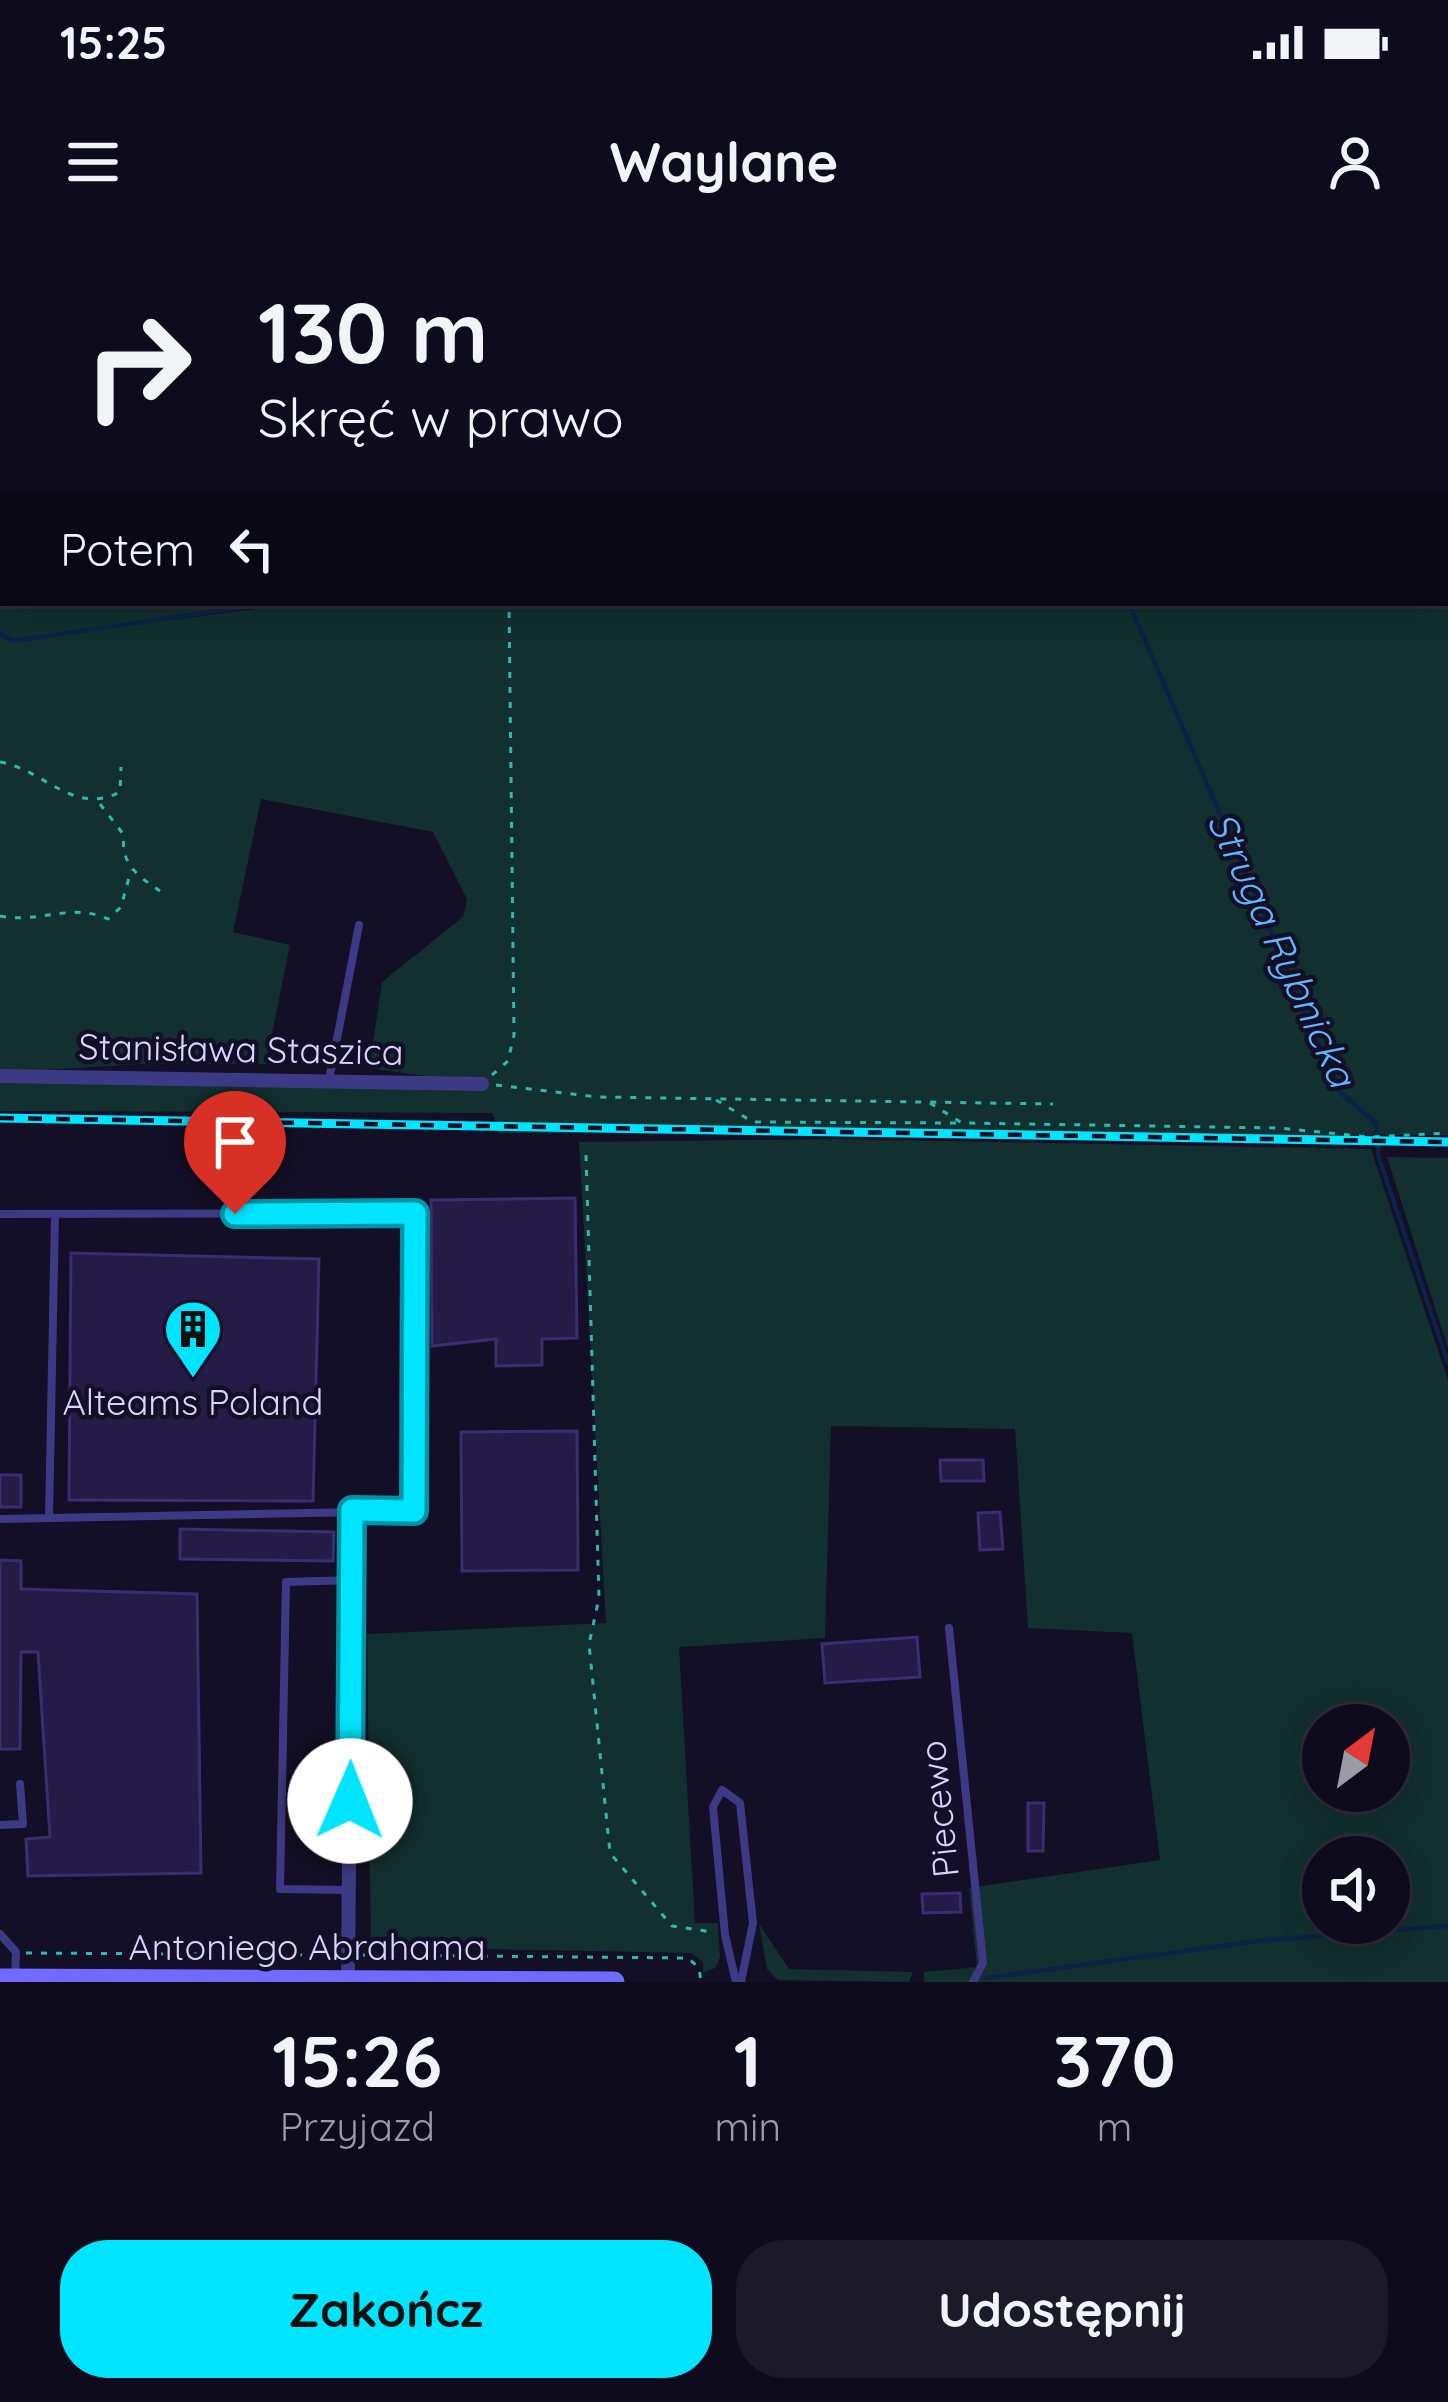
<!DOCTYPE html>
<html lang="pl">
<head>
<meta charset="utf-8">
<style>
	:root { --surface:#0e0b1c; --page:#1c1929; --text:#f1f3f6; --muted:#9b9ba3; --line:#2e2b3b; --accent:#00e5ff }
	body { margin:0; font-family:Quicksand,sans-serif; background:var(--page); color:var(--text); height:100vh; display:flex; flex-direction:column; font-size:45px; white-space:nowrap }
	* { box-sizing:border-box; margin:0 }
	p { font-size:39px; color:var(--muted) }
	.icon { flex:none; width:66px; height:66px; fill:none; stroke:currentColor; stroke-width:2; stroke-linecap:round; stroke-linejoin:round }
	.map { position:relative; height:1742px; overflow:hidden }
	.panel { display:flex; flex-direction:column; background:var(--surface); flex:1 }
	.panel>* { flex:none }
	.hud { position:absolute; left:0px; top:0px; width:1449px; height:366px; box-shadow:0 6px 30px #0003,0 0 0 3px var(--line); background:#0e0b1c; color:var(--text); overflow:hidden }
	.needle { width:78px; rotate:32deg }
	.buttons { position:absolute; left:1302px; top:1464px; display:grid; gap:24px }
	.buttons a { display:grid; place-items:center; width:108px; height:108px; border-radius:50%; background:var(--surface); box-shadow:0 6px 30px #0003,0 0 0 3px var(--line); font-size:60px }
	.pin { position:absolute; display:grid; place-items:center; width:102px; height:102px; color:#fff; margin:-123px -51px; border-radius:50% 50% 50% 0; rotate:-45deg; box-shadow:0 0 12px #0007 }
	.pin .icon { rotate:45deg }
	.me { position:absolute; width:132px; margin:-66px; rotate:1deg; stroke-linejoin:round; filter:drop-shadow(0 0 9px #0008) }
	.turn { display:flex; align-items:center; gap:42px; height:252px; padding:0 60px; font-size:54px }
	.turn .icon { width:156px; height:156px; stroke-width:2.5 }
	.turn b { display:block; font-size:84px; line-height:102px }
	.then { display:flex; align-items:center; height:114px; padding:0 60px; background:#0003; gap:24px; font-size:45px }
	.eta { display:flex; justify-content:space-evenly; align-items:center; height:204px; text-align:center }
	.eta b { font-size:72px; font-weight:800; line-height:84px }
	.button { display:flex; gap:24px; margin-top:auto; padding:24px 60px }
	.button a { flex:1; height:138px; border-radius:48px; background:var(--accent); color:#111; font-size:48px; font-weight:800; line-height:138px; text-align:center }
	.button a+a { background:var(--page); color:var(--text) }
	.status { display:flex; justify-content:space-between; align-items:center; height:84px; padding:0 60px; background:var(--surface); direction:ltr }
	.status svg { height:33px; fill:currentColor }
	header { display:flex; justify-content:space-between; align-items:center; height:156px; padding:0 60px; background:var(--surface); font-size:54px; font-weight:800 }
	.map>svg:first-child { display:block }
	.green { fill:#12302f; fill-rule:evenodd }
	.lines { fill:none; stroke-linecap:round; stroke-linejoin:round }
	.stream { stroke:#0c2248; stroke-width:4.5 }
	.river { stroke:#0c2248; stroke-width:27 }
	.building { fill:#241b47; stroke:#3b2d73; stroke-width:3 }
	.path { stroke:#2fb8b0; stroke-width:3; stroke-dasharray:6 9; stroke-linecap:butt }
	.service { stroke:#3d3a85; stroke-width:8 }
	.minor { stroke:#3d3a85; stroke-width:14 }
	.secondary { stroke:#6f6bff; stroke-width:21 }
	.rail-casing { stroke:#00e5ff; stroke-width:9 }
	.rail { stroke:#130f26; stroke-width:4.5; stroke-dasharray:14; stroke-linecap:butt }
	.route-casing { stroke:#0095a6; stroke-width:30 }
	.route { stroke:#00e5ff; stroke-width:21 }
	.labels { text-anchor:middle; stroke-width:9; stroke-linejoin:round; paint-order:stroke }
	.street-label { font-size:36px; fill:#d9d4ff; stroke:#130f26 }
	.poi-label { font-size:36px; fill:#d9d4ff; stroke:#130f26 }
	.water-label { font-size:39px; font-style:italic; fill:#62b6ff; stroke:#130f26 }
</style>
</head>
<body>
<div class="status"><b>15:25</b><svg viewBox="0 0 49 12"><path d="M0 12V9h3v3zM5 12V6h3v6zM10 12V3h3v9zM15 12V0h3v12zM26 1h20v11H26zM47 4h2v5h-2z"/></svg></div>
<header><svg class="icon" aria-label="menu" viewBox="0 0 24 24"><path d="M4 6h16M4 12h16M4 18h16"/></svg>Waylane<svg class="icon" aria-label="person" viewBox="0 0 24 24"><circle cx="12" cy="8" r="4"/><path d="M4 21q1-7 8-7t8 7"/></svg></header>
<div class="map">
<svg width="1448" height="1742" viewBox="0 0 1448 1742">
	<rect width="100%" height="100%" fill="#130f26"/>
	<path class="green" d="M318,0H945L946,3H307Z
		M0,9L3,363H272L131,385L302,363H1446L1448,52V895L500,893L492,873L0,871V836L466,842L369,828L382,742L463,677L467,659L433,592L261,559L233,692L290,705L266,824H139L0,833Z
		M839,899L1371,909L1448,1140V1742H924V1732L977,1727L969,1648L1160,1620L1132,1393L1028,1388L1015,1189L831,1186L825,1398L679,1407L695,1683H718L720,1717L715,1728L703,1733V1722L691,1713L371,1707L367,1394L606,1383L579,902ZM1323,1485H1389V1551H1323ZM1323,1617H1389V1683H1323Z
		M1387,917L1448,918V1109Z
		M759,1684L789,1729L913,1732L909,1742L778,1740L767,1729Z"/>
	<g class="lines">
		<path class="stream" d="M1103,0V3
			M1129,363L1340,852L1376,883L1379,918L1448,1123
			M0,394L13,401L272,363
			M986,1738L1258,1701L1448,1686"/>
		<path class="river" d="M74,0L86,3
			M966,0L967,3
			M1404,0L1409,3
			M172,3L186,0
			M1276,3L1278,0
			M1446,25L1448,26"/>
	</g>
	<path class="building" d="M575,958L577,1098L542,1099V1125L496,1126V1099L432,1106L431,960Z
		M71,1013L319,1019L313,1261L69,1260Z
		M577,1191L578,1330L462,1331L461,1192Z
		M940,1220H983L984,1241H941Z
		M0,1235H21V1267H0Z
		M1000,1272L1003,1309L980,1310L978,1273Z
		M180,1289L334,1292L333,1321L180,1319Z
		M0,1320L21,1321V1349L197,1354L201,1633L28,1636L26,1599L50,1597L38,1412H21L20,1509H0Z
		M917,1397L920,1437L825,1443L822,1404Z
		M1028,1563H1044L1043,1611H1028Z
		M960,1653L961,1672L923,1673L922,1654Z"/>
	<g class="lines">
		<path class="path" d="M945,0L946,3
			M994,0L996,3
			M307,3L318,0
			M1239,3L1241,0
			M0,9L3,10
			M1446,51L1448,52
			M0,522C45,530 73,576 120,552L121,527
			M100,564L124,595C120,624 138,636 160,651
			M0,676C39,684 71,662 108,679L121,667L131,630
			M492,835L508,821L514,795L509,363
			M496,845L597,857L1053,864
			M716,860L753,882L958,883
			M930,863L962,883L1278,888L1370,897L1448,893
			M586,915L599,1358L589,1404L610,1613L672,1686L712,1692
			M26,1713L334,1715
			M362,1715L688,1718L699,1728L701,1742"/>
		<path class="service" d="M329,840L359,685
			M0,974L415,973L414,1271L0,1279
			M49,1278L55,975
			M949,1388L983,1723L973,1742
			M0,1585L23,1584L20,1544
			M348,1650L280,1649L286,1342L352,1340
			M0,1694L16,1712L15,1737
			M736,1742L725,1695L713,1567L722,1550L740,1563L753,1683L741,1742"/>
		<path class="minor" d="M0,836L482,844
			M348,1739L352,1270"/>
		<path class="secondary" d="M0,1739L614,1742"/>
		<defs>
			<path id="rail" d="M0,878L1448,902"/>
		</defs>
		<use href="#rail" class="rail-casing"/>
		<use href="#rail" class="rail"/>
	</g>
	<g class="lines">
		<defs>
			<path id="route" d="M235,974L415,973L414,1271L352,1270L350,1561"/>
		</defs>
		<use href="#route" class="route-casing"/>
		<use href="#route" class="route"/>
	</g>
	<defs>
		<symbol id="building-pin" viewBox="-11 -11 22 30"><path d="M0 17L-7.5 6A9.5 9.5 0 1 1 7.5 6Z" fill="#00e5ff" stroke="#130f26"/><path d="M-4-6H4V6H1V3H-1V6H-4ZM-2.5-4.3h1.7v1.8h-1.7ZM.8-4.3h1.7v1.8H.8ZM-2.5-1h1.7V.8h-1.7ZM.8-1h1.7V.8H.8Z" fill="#111"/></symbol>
	</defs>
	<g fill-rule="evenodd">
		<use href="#building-pin" x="160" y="1056" width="66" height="90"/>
	</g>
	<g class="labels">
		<g class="street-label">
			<text transform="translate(241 809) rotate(1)" y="13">Stanisława Staszica</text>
			<text transform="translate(939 1569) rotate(-96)" y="13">Piecewo</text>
			<text x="307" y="1720">Antoniego Abrahama</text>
		</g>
		<g class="poi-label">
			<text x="193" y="1175">Alteams Poland</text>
		</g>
		<g class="water-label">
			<text transform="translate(1282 709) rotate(65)" y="14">Struga Rybnicka</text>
		</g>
	</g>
</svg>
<div class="buttons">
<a><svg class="needle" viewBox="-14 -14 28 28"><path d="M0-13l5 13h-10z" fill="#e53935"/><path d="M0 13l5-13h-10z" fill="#9b9ba3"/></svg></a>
<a><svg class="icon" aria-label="sound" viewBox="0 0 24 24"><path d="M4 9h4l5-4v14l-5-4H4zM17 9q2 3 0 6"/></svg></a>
</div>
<div class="pin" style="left:235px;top:974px;background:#d93025"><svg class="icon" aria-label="arrive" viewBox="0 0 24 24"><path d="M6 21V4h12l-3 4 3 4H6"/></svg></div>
<svg class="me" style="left:350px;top:1561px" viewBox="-20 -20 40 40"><circle r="19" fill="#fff"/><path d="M0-13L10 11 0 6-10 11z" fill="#00e5ff"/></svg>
<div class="hud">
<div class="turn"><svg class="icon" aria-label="right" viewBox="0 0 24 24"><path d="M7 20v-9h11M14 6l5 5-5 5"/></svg><div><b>130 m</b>Skręć w prawo</div></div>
<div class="then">Potem<svg class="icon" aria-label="left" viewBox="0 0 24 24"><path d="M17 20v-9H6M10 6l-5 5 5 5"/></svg></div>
</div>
</div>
<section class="panel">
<div class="eta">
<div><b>15:26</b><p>Przyjazd</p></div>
<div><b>1</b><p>min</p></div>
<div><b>370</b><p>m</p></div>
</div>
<div class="button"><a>Zakończ</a><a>Udostępnij</a></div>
</section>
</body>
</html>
